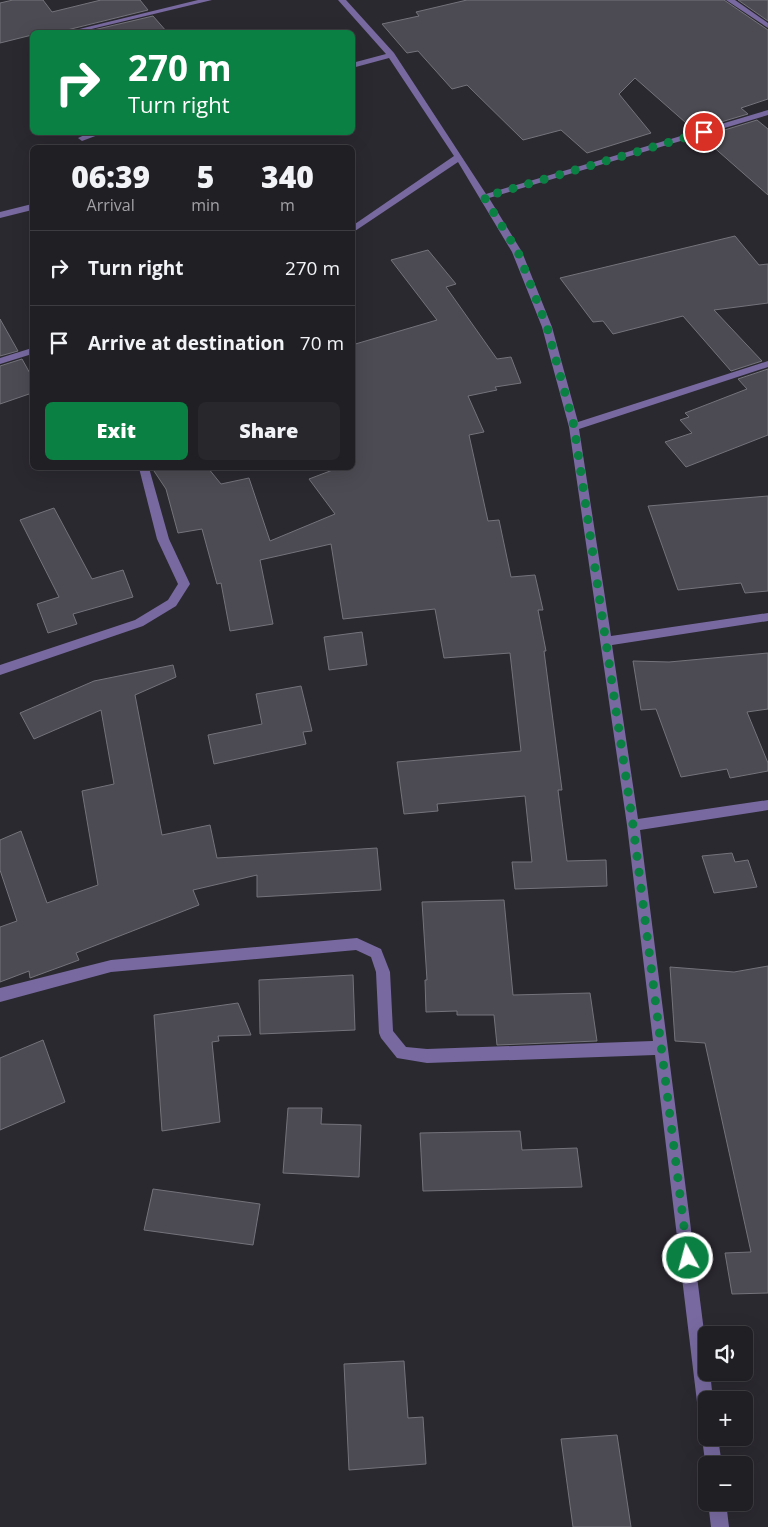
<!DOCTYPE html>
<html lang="en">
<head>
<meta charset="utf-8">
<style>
	:root { --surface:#201f24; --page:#28272c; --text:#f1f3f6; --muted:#a2a2a6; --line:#3d3d41; --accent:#0b8043 }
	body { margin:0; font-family:"Open Sans",sans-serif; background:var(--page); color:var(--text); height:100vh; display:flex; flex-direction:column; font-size:19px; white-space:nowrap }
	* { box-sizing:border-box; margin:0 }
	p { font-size:16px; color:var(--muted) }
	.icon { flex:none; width:28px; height:28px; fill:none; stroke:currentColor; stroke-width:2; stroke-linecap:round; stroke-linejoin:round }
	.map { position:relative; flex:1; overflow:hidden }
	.drawer { position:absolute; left:30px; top:145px; width:325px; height:325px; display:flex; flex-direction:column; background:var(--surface); border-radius:8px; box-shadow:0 5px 20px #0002,0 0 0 1px var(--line) }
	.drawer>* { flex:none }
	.top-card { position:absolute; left:30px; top:30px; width:325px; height:105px; border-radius:8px; box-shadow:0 5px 20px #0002,0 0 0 1px var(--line); background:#0b8043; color:#fff; overflow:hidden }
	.buttons { position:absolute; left:698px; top:1326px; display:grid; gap:10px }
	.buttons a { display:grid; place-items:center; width:55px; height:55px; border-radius:8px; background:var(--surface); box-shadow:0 5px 20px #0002,0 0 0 1px var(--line); font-size:25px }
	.pin { position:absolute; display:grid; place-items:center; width:42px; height:42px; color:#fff; margin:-21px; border:2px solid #fff; border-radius:50%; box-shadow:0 1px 5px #0007 }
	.me { position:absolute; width:55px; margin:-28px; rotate:353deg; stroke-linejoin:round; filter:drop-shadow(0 0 4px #0008) }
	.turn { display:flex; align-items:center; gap:18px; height:105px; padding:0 15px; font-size:22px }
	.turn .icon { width:65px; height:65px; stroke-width:2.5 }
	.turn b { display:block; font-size:35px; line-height:42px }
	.eta { display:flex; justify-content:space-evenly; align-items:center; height:85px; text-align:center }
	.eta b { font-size:30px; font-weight:800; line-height:35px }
	.primary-button { display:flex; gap:10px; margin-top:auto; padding:10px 15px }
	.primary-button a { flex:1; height:58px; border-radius:8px; background:var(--accent); color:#fff; font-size:20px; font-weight:800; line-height:58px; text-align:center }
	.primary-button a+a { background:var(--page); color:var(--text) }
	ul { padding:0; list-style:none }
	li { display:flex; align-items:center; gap:15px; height:75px; padding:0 15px; border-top:1px solid var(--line) }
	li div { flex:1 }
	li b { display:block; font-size:19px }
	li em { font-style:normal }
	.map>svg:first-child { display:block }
	.building { fill:#4c4a52; stroke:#74737b }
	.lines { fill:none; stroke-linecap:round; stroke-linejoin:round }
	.minor { fill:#786aa0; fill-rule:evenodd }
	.route { stroke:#0b8043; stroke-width:9; stroke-dasharray:0 16.2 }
</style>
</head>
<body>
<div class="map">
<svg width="768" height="1527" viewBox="0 0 768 1527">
	<rect width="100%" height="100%" fill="#2b2930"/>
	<path class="building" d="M13,0H43L52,12L101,0H140L148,10L67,30L65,32H32V35L0,43V3Z
		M467,0H724L768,30V99L741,108L748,114L694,130L635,78L619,94L651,133L587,153L561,130L523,140L467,85L452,89L418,51L407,53L382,24L419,16L416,12Z
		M738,0H768V21Z
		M153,16L167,32H85Z
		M757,120L768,129V195L702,137Z
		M735,236L759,265L768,264V303L714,310L762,361L731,371L683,316L613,334L603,321L593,322L560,278Z
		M428,250L456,284L446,287L497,359L511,357L521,383L495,387L497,390L468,396L484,432L469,435L488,521L499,520L511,577L535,575L543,610H538L546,651H544L562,790H558L567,861L606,860L607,886L515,889L512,862H532L525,796L437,804L438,811L404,814L397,762L521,751L510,653L444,658L435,609L343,619L331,544L260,560L273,624L230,631L221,583L217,584L202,529L178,533L166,489L152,468H208L221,484L249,478L270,541L335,514L309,479L338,468H352V345L437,320L391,260Z
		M0,319L18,351L0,356Z
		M22,359L32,377V393L0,404V366Z
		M768,369V435L686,467L665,442L692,433L680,420L689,417L685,413L747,389L738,379Z
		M768,496V591L745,593L741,583L678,590L648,506Z
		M54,508L92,579L123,570L133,597L73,614L77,624L48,633L37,604L59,597L20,520Z
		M362,632L367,665L329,670L324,637Z
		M768,653V709L747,712L768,763V771L730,778L727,769L681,777L656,709L641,710L633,661L669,662Z
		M173,665L176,677L135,695L162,835L210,825L217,858L377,848L381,890L257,897V875L193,890L199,905L76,953L79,960L30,978L29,971L0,982V927L17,921L0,870V840L21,831L47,903L98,885L82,791L114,784L101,710L34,739L20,713L94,681Z
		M301,686L312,731L303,732L306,744L214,764L208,735L262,724L256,694Z
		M732,853L735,862L748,860L757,887L714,893L702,856Z
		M504,900L513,995L590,993L597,1041L497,1045L494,1015H457V1011L426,1012L425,980H427L422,902Z
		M768,966V1293L732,1294L725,1253L751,1252L705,1043L675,1041L670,967L734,972Z
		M353,975L355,1030L260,1034L259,980Z
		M238,1003L251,1035L218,1036L219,1041L212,1042L220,1122L162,1131L154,1015Z
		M43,1040L65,1102L0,1130V1058Z
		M288,1108H322L321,1124L361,1125L359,1177L283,1173Z
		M520,1131L522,1150L577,1148L582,1187L423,1191L420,1133Z
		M153,1189L260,1204L253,1245L144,1230Z
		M404,1361L408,1418L423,1417L426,1464L349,1470L344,1364Z
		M617,1435L631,1527H573L561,1439Z"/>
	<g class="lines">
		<path class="minor" d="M198,0H212L79,32H67Z
			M338,0H346L394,53L486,194L768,110V115L489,198L522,252L552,327L578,422L768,361V367L579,429L611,636L768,613V621L612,645L638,819L768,800V810L640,830L706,1347V1372H710L713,1400H706V1418L700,1416L698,1410L655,1055L427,1063L397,1058L381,1038L379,1033L376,972L371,957L356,950L111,972L0,1002V988L111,960L357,938L381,949L390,972L393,1031L406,1047L427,1049L653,1041L627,825L569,427L542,327L512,252L458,162L352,233V226L454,156L389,58L352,68V63L386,54Z
			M726,0H735L768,23V28Z
			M91,132H106L82,141L78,138Z
			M32,204V210L0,218V212Z
			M32,348V354L0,364V358Z
			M139,468H149L169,539L190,584L176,606L143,626L0,675V665L135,620L168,600L178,584L157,539Z
			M706,1431V1438H718L722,1465H706V1469L702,1438Z
			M708,1502H726L729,1527H711Z"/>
	</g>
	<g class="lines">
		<path class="route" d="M688,1258L633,825L574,426L547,327L518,252L484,197L704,132"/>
	</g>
</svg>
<div class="buttons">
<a><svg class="icon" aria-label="sound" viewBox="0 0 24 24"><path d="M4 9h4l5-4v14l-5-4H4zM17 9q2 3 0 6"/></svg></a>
<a>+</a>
<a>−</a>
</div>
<div class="pin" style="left:704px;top:132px;background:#d93025"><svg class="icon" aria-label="arrive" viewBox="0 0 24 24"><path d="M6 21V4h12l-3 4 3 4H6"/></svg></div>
<svg class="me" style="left:688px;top:1258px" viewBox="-20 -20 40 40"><circle r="17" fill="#0b8043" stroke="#fff" stroke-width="3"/><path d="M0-11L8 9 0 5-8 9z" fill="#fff"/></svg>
<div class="top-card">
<div class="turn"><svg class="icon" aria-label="right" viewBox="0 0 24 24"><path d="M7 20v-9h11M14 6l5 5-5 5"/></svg><div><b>270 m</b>Turn right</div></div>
</div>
<section class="drawer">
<div class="eta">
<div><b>06:39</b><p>Arrival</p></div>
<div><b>5</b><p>min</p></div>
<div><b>340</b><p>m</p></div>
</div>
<ul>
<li><svg class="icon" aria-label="right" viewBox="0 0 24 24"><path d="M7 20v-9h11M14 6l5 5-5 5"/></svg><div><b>Turn right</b></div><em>270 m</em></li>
<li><svg class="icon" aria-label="arrive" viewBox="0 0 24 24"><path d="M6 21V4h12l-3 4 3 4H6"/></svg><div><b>Arrive at destination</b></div><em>70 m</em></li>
</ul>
<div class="primary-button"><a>Exit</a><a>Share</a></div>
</section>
</div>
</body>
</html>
